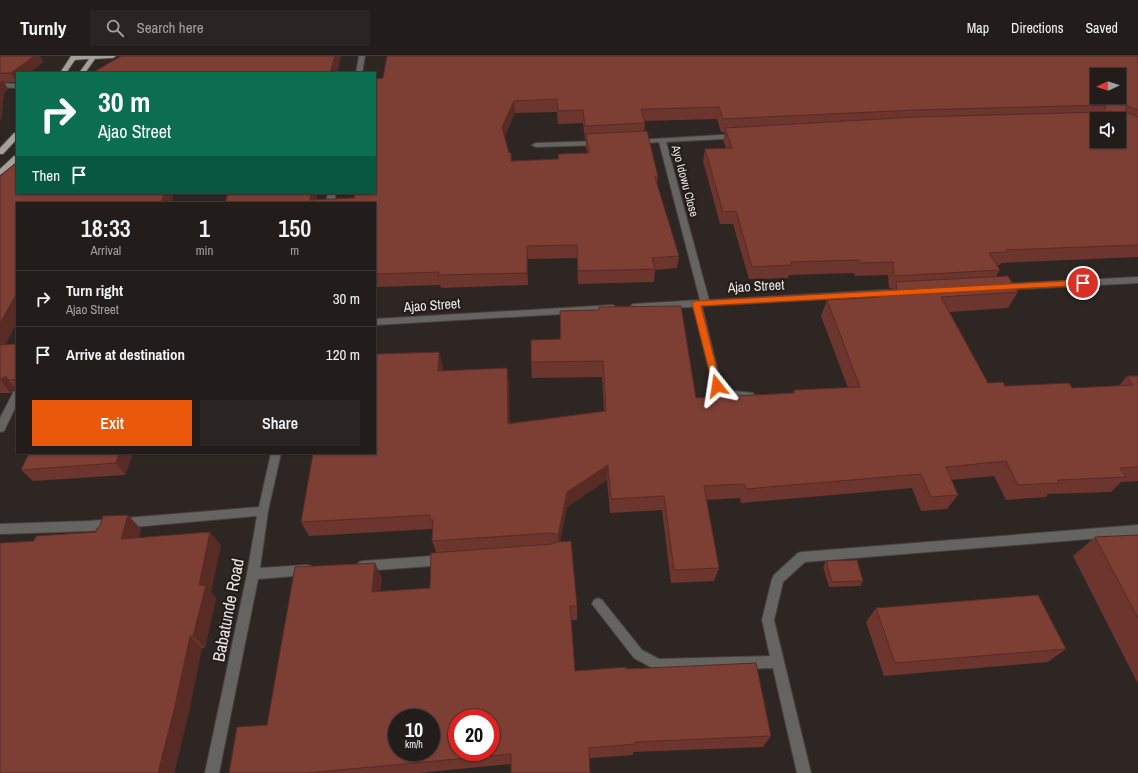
<!DOCTYPE html>
<html lang="en">
<head>
<meta charset="utf-8">
<style>
	:root { --surface:#221c1a; --page:#2a2523; --text:#f1f3f6; --muted:#a2a1a2; --line:#3f3a39; --accent:#ea580c }
	body { margin:0; font-family:"Archivo Narrow",sans-serif; background:var(--page); color:var(--text); height:100vh; display:flex; flex-direction:column; font-size:15px; white-space:nowrap }
	* { box-sizing:border-box; margin:0 }
	p { font-size:13px; color:var(--muted) }
	.icon { flex:none; width:22px; height:22px; fill:none; stroke:currentColor; stroke-width:2; stroke-linecap:round; stroke-linejoin:round }
	.map { position:relative; flex:1; overflow:hidden }
	.panel { position:absolute; left:16px; top:146px; width:360px; height:252px; display:flex; flex-direction:column; background:var(--surface); border-radius:0px; box-shadow:0 1px 3px #0004,0 0 0 1px var(--line) }
	.panel>* { flex:none }
	.top-card { position:absolute; left:16px; top:16px; width:360px; height:122px; border-radius:0px; box-shadow:0 1px 3px #0004,0 0 0 1px var(--line); background:#0b6e4f; color:#fff; overflow:hidden }
	.needle { width:26px; rotate:266deg }
	.buttons { position:absolute; left:1090px; top:12px; display:grid; gap:8px }
	.buttons a { display:grid; place-items:center; width:36px; height:36px; border-radius:0px; background:var(--surface); box-shadow:0 1px 3px #0004,0 0 0 1px var(--line); font-size:20px }
	.speed { position:absolute; left:388px; top:653px; display:flex; gap:8px; font-size:20px; font-weight:700; text-align:center }
	.speed>* { display:grid; place-content:center; width:52px; height:52px; border-radius:50%; background:var(--surface); box-shadow:0 1px 3px #0004,0 0 0 1px var(--line); line-height:1 }
	.speed small { font-size:10px; font-weight:400 }
	.speed .limit { border:6px solid #d22; background:#fff; color:#111 }
	.pin { position:absolute; display:grid; place-items:center; width:34px; height:34px; color:#fff; margin:-17px; border:2px solid #fff; border-radius:50%; box-shadow:0 1px 4px #0007 }
	.me { position:absolute; width:44px; margin:-22px; rotate:345deg; stroke-linejoin:round; filter:drop-shadow(0 0 3px #0008) }
	.turn { display:flex; align-items:center; gap:14px; height:84px; padding:0 16px; font-size:18px }
	.turn .icon { width:52px; height:52px; stroke-width:2.5 }
	.turn b { display:block; font-size:28px; line-height:34px }
	.then { display:flex; align-items:center; height:38px; padding:0 16px; background:#0003; gap:8px; font-size:15px }
	.eta { display:flex; justify-content:space-evenly; align-items:center; height:68px; text-align:center }
	.eta b { font-size:24px; font-weight:600; line-height:28px }
	.button { display:flex; gap:8px; margin-top:auto; padding:8px 16px }
	.button a { flex:1; height:46px; border-radius:0px; background:var(--accent); color:#fff; font-size:16px; font-weight:600; line-height:46px; text-align:center }
	.button a+a { background:var(--page); color:var(--text) }
	ul { padding:0; list-style:none }
	li { display:flex; align-items:center; gap:12px; height:56px; padding:0 16px; border-top:1px solid var(--line) }
	li div { flex:1 }
	li b { display:block; font-size:15px }
	li em { font-style:normal }
	header { display:flex; align-items:center; gap:24px; box-sizing:border-box; height:56px; padding:0 20px; background:var(--surface); border-bottom:1px solid var(--line) }
	header strong { font-size:19px }
	nav { display:flex; gap:22px; margin-inline-start:auto; font-size:14px }
	.search { width:280px; height:36px; background:var(--page); display:flex; align-items:center; gap:10px; box-sizing:border-box; padding:0 14px; border-radius:0px; color:var(--muted); font-size:15px }
	.map>svg:first-child { display:block }
	.lines { fill:none; stroke-linecap:round; stroke-linejoin:round }
	.minor-casing { stroke:#48413d; stroke-width:2 }
	.major-casing { stroke:#48413d; stroke-width:2 }
	.minor { fill:#666461; fill-rule:evenodd }
	.major { fill:#a5a09a; fill-rule:evenodd }
	.wall { fill:#6c352d; fill-rule:evenodd }
	.shaded-wall { fill:#582b24 }
	.building { fill:#7d3e34; stroke:#582b24; fill-rule:evenodd }
	.route { fill:#ea580c; stroke:#983908 }
	.labels { text-anchor:middle; stroke-width:4; stroke-linejoin:round; paint-order:stroke }
	.far-street-label { font-size:12px; fill:#ece8e5; stroke:#231d19 }
	.street-label { font-size:14px; fill:#ece8e5; stroke:#231d19 }
	.near-street-label { font-size:17px; fill:#ece8e5; stroke:#231d19 }
</style>
</head>
<body>
<header>
<strong>Turnly</strong>
<div class="search"><svg class="icon" aria-label="search" viewBox="0 0 24 24"><circle cx="10" cy="10" r="6"/><path d="M15 15l6 6"/></svg>Search here</div>
<nav><a>Map</a><a>Directions</a><a>Saved</a></nav>
</header>
<div class="map">
<svg width="1138" height="717" viewBox="0 0 1138 717">
	<rect width="100%" height="100%" fill="#2d2622"/>
	<g class="lines">
		<defs>
			<path id="minor" d="M359,0H365L362,17H356Z
				M0,27L17,28V32L0,31Z
				M738,78H741V82L666,86L709,244L904,233L908,236L904,239L702,250L721,328L734,335L753,337L755,340L753,343C740,347 725,340 714,333L693,251L633,254L629,251L633,248L700,244L659,86L636,88L632,86L636,84Z
				M598,85L602,87L601,89L536,91L532,89L536,87Z
				M328,137H336L334,147H326Z
				M1138,221V227L1002,234L998,231L1002,228Z
				M613,249L617,252L613,255L375,269V263Z
				M17,334V348L4,375L0,376V362L14,335Z
				M271,397H281L268,455L260,512L307,509L311,510L313,514L311,518L307,519L258,523L219,717H205L247,518L257,460L89,475L0,478V468L89,465L259,451Z
				M1138,469V479L805,506L783,526L774,564L811,717H797L773,612L658,615L634,602L592,548L594,544L598,542L602,544L642,594L659,603L770,600L762,564L772,523L774,519L798,497L802,496Z
				M445,499L449,500L451,504L449,508L445,509L363,515L359,514L357,510L359,506L363,505Z"/>
			<path id="major" d="M71,0H116L113,2L95,3L85,17H79L89,3L75,4L66,17H60Z
				M14,77H17V83L3,98H0V92Z
				M14,100H17V106L0,119V113Z"/>
		</defs>
		<use href="#minor" class="minor-casing"/>
		<use href="#major" class="major-casing"/>
		<use href="#minor" class="minor"/>
		<use href="#major" class="major"/>
	</g>
	<path class="wall" d="M0,0H40L43,6L17,26H4L8,33L4,37V38L1,64H0Z
		M1138,0V201L1001,207L1000,209H996L1000,214L996,220L1018,236L1008,252L949,256L988,327L1005,330L1072,332L1119,330L1127,320H1138V425L1121,426L1111,436L1048,438L1046,441L1006,444L994,420L951,424L958,439L947,453L921,455L912,432L741,447L740,442L706,444L719,512L714,525L671,527L662,454L610,457L607,424L567,451L560,485L577,550V564H571L575,615L626,613L771,680L763,691L633,696V699L511,708L418,717H229L382,522L380,535L430,532L436,496L432,485V473L309,480L301,466L439,296L443,312L442,315L507,312L509,328V367L604,355L602,321L532,322L531,306L560,283V255L599,254V251L696,342L793,337L794,334L848,332L821,260L827,244L877,241L879,239L891,238L893,232H889L888,219L855,220L854,217L789,219L788,222L749,223L733,168H720L703,105L705,93L726,92L723,84L725,76H721L717,63L644,65L645,67L644,76L658,121L657,128L679,200L677,212L655,214L654,226L578,228L577,202L528,203V229L441,232L440,229L375,231V147H225L228,137H317L316,144L354,142L375,137V23ZM557,56L558,68L583,67L585,83H586V90L587,97L558,98V103L512,105L511,97H509L505,80L515,57Z
		M0,120L17,137H174L171,147H17V267L5,289L17,288V334L16,333L11,337H0Z
		M29,397H133L125,419L33,425L21,414Z
		M141,473L138,482L221,489L211,536L216,542L205,592H202L188,660L174,717H0L34,485Z
		M1138,479V628L1073,500L1095,481Z
		M826,505L863,525L860,530L829,531L823,511Z
		M876,552L1066,593L1048,606L884,620L866,566Z"/>
	<path class="shaded-wall" d="M34,0H40L43,6L29,17H17V26L11,17Z
		M335,0H341V1L337,17H330Z
		M3,24L8,33L4,37V38L1,64H0V26Z
		M514,45L515,57L503,84L502,71Z
		M164,137H174L171,147H161Z
		M311,137H317L316,147L310,144Z
		M527,190L528,203V229L527,217Z
		M17,237V267L0,298V267Z
		M439,296L443,312L441,330L438,315Z
		M507,312L509,328L510,383L508,368Z
		M6,320L8,324L16,333L11,337L0,324Z
		M119,397H133L125,419L116,407Z
		M608,409L607,424L567,451L558,494V480L567,436Z
		M128,459L141,473L133,497L121,483Z
		M210,476L221,489L211,536L216,542L205,592L193,580L199,529Z
		M375,507L382,522L379,550L372,536Z
		M190,580L202,592L188,660L174,717H158Z"/>
	<path class="building" d="M0,0H34L11,17H0Z
		M121,0H335L330,17H92Z
		M387,0H1138V54L1126,49V56L1138,61V189L1006,194L1007,196L989,197L1000,214L894,220L893,206L860,207L859,204L791,206L792,209L752,211L736,155L723,156L705,93L732,92L725,72L916,61L1104,56L1106,50L1104,49L916,54L723,63L719,51L651,53H641L645,67L585,70L583,54L558,55L557,43L514,45L502,71L509,97H511V105L559,103L558,98L589,97L586,78L647,75L658,121H655L679,200L652,202L655,213L578,215L577,189L527,190V217L438,219L439,216L375,218V147H225L228,137H311L310,144L354,142L355,137H375V23L383,22ZM1097,19H1119V41H1097ZM1097,63H1119V85H1097Z
		M17,106V137H164L161,147H17V237L0,267V120Z
		M1008,220L1018,236L941,241L988,327L1003,326L1005,330L1069,327L1072,332L1133,329L1127,320H1138V411L1120,412L1126,421L1058,424L1059,427L1018,429L1006,405L946,411L958,439L931,441L921,418L746,433L744,428L704,430L719,512L674,514L664,440L611,443L608,409L567,436L558,480L556,478L551,477L432,485L433,464H430V459L301,466L313,397H375V298L439,296L438,315L507,312L508,368L606,355L603,305L531,306V284L561,283L560,255L599,254V251L681,250L696,342L794,337V334L860,331L827,244L880,241L879,239L897,237L896,226Z
		M17,288V323L8,324L6,320L0,324V289Z
		M29,397H119L116,407L21,414Z
		M128,459L121,483L210,476L199,529H206L193,580H190L175,650L158,717H0V487L34,485L36,480L96,476L97,472H99L103,460Z
		M1138,479V562L1095,481Z
		M571,485L577,550H570L575,615L626,611V613L756,607L771,680L635,686V688L589,692L590,717H511V698L307,717H229L237,671L267,669L295,511L375,507L372,536L430,532L431,497L552,488L557,486ZM397,662H431V696H397ZM457,662H491V696H457Z
		M857,504L863,525L832,526L826,505Z
		M1038,539L1066,593L895,607L876,552Z"/>
	<path class="route" d="M1083,224L1087,227L1086,229L701,250L721,330L717,334L713,330L692,247L696,245Z"/>
	<g class="labels">
		<g class="far-street-label">
			<text transform="translate(685 125) rotate(75)" y="4">Ayo Idowu Close</text>
		</g>
		<g class="street-label">
			<text transform="translate(756 230) rotate(-3)" y="5">Ajao Street</text>
			<text transform="translate(432 249) rotate(-4)" y="5">Ajao Street</text>
		</g>
		<g class="near-street-label">
			<text transform="translate(228 554) rotate(-79)" y="6">Babatunde Road</text>
		</g>
	</g>
</svg>
<div class="buttons">
<a><svg class="needle" viewBox="-14 -14 28 28"><path d="M0-13l5 13h-10z" fill="#e53935"/><path d="M0 13l5-13h-10z" fill="#a2a1a2"/></svg></a>
<a><svg class="icon" aria-label="sound" viewBox="0 0 24 24"><path d="M4 9h4l5-4v14l-5-4H4zM17 9q2 3 0 6"/></svg></a>
</div>
<div class="speed"><div>10<small>km/h</small></div><div class="limit">20</div></div>
<div class="pin" style="left:1083px;top:227px;background:#d93025"><svg class="icon" aria-label="arrive" viewBox="0 0 24 24"><path d="M6 21V4h12l-3 4 3 4H6"/></svg></div>
<svg class="me" style="left:717px;top:330px" viewBox="-20 -20 40 40"><path d="M0-17L14 15 0 8-14 15z" fill="#ea580c" stroke="#fff" stroke-width="4"/></svg>
<div class="top-card">
<div class="turn"><svg class="icon" aria-label="right" viewBox="0 0 24 24"><path d="M7 20v-9h11M14 6l5 5-5 5"/></svg><div><b>30 m</b>Ajao Street</div></div>
<div class="then">Then<svg class="icon" aria-label="arrive" viewBox="0 0 24 24"><path d="M6 21V4h12l-3 4 3 4H6"/></svg></div>
</div>
<section class="panel">
<div class="eta">
<div><b>18:33</b><p>Arrival</p></div>
<div><b>1</b><p>min</p></div>
<div><b>150</b><p>m</p></div>
</div>
<ul>
<li><svg class="icon" aria-label="right" viewBox="0 0 24 24"><path d="M7 20v-9h11M14 6l5 5-5 5"/></svg><div><b>Turn right</b><p>Ajao Street</p></div><em>30 m</em></li>
<li><svg class="icon" aria-label="arrive" viewBox="0 0 24 24"><path d="M6 21V4h12l-3 4 3 4H6"/></svg><div><b>Arrive at destination</b></div><em>120 m</em></li>
</ul>
<div class="button"><a>Exit</a><a>Share</a></div>
</section>
</div>
</body>
</html>
